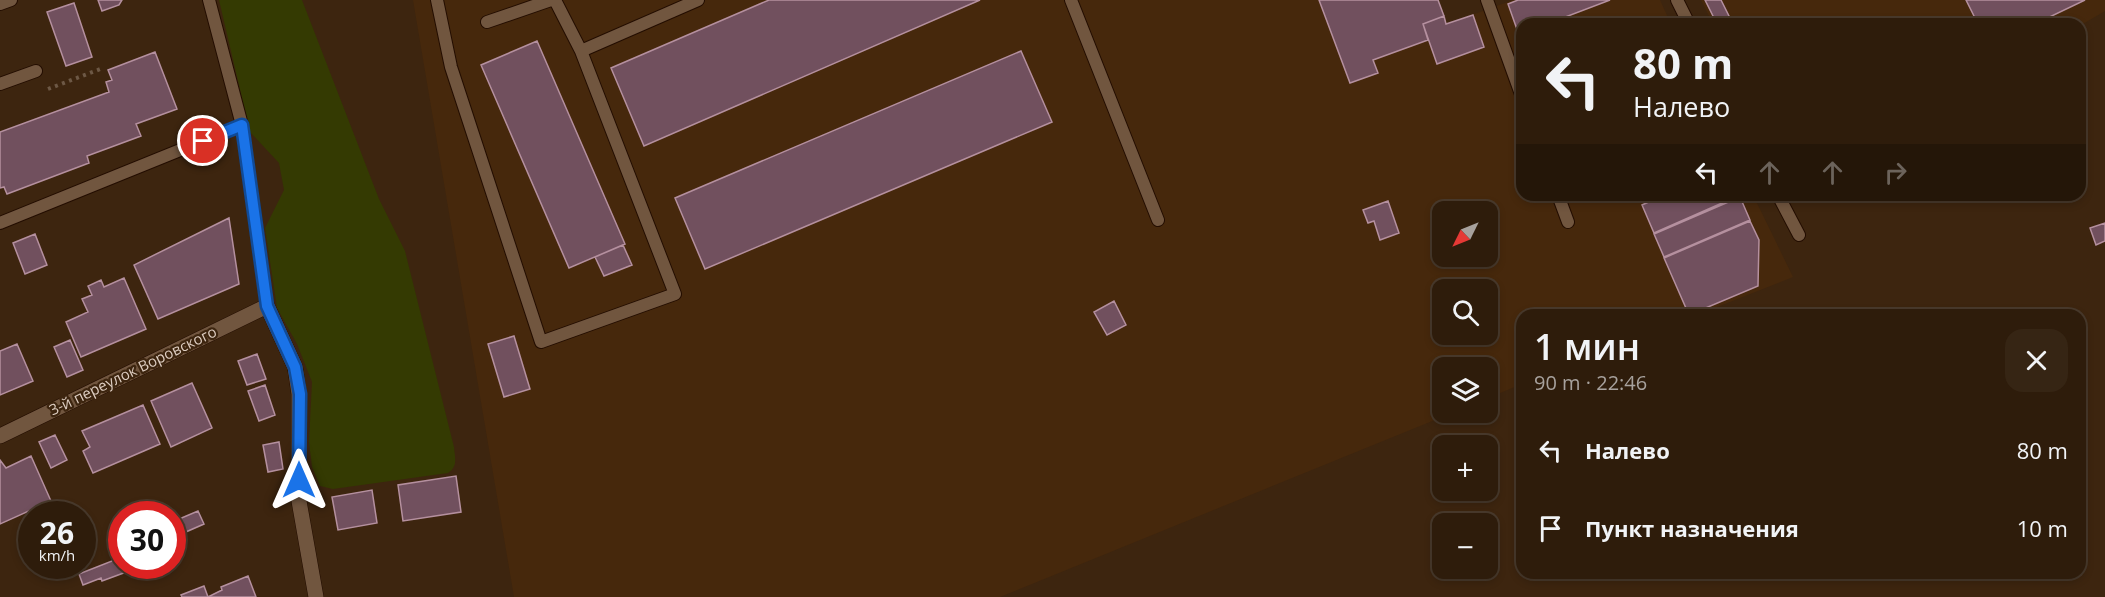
<!DOCTYPE html>
<html lang="ru">
<head>
<meta charset="utf-8">
<style>
	:root { --surface:#2e1c0b; --page:#362514; --text:#f1f3f6; --muted:#a7a19d; --line:#493a2c }
	body { margin:0; font-family:"Open Sans",sans-serif; background:var(--page); color:var(--text); height:100vh; display:flex; flex-direction:column; font-size:22px; white-space:nowrap }
	* { box-sizing:border-box; margin:0 }
	p { font-size:20px; color:var(--muted) }
	.icon { flex:none; width:33px; height:33px; fill:none; stroke:currentColor; stroke-width:2; stroke-linecap:round; stroke-linejoin:round }
	.map { position:relative; flex:1; overflow:hidden }
	.details { position:absolute; left:1516px; top:309px; width:570px; height:270px; display:flex; flex-direction:column; background:var(--surface); border-radius:18px; box-shadow:0 3px 9px #0003,0 0 0 2px var(--line) }
	.details>* { flex:none }
	.banner { position:absolute; left:1516px; top:18px; width:570px; height:183px; border-radius:18px; box-shadow:0 3px 9px #0003,0 0 0 2px var(--line); background:#2e1c0b; color:var(--text); overflow:hidden }
	.needle { width:39px; rotate:227deg }
	.controls { position:absolute; left:1432px; top:201px; display:grid; gap:12px }
	.controls a { display:grid; place-items:center; width:66px; height:66px; border-radius:12px; background:var(--surface); box-shadow:0 3px 9px #0003,0 0 0 2px var(--line); font-size:30px }
	.speed { position:absolute; left:18px; top:501px; display:flex; gap:12px; font-size:30px; font-weight:700; text-align:center }
	.speed>* { display:grid; place-content:center; width:78px; height:78px; border-radius:50%; background:var(--surface); box-shadow:0 3px 9px #0003,0 0 0 2px var(--line); line-height:1 }
	.speed small { font-size:15px; font-weight:400 }
	.speed .limit { border:9px solid #d22; background:#fff; color:#111 }
	.pin { position:absolute; display:grid; place-items:center; width:51px; height:51px; color:#fff; margin:-26px; border:3px solid #fff; border-radius:50%; box-shadow:0 2px 6px #0007 }
	.me { position:absolute; width:66px; margin:-33px; rotate:0deg; stroke-linejoin:round; filter:drop-shadow(0 0 4px #0008) }
	.turn { display:flex; align-items:center; gap:21px; height:126px; padding:0 18px; font-size:27px }
	.turn .icon { width:78px; height:78px; stroke-width:2.5 }
	.turn b { display:block; font-size:42px; line-height:51px }
	.lanes { display:flex; align-items:center; height:57px; padding:0 18px; background:#0003; justify-content:center; gap:30px; direction:ltr }
	.lanes .off { opacity:.35 }
	.round { display:grid; place-items:center; flex:none; width:63px; height:63px; border-radius:18px; background:var(--page) }
	.overview { display:flex; align-items:center; justify-content:space-between; height:102px; padding:0 18px }
	h1 { font-size:36px; font-weight:600; line-height:45px }
	ul { padding:0; list-style:none }
	li { display:flex; align-items:center; gap:18px; height:78px; padding:0 18px }
	li div { flex:1 }
	li b { display:block; font-size:22px }
	li em { font-style:normal }
	.map>svg:first-child { display:block }
	.built { fill:#46280c; fill-rule:evenodd }
	.green { fill:#343a02 }
	.building { fill:#71505e; stroke:#b5909f; stroke-width:1.5 }
	.lines { fill:none; stroke-linecap:round; stroke-linejoin:round }
	.service-casing { stroke:#230d00; stroke-width:14 }
	.minor-casing { stroke:#230d00; stroke-width:16 }
	.path { stroke:#6d5845; stroke-width:4; stroke-dasharray:3 4.5; stroke-linecap:butt }
	.service { stroke:#71563f; stroke-width:12 }
	.minor { stroke:#71563f; stroke-width:15 }
	.route-casing { stroke:#114b97; stroke-width:15 }
	.route { stroke:#1a73e8; stroke-width:10 }
	.labels { text-anchor:middle; stroke-width:4.5; stroke-linejoin:round; paint-order:stroke }
	.street-label { font-size:15px; fill:#decec2; stroke:#3d250f }
</style>
</head>
<body>
<div class="map">
<svg width="2105" height="597" viewBox="0 0 2105 597">
	<rect width="100%" height="100%" fill="#3d250f"/>
	<path class="built" d="M413,0H1438L1447,24L1513,0H1660L1671,24H1522V195H1753L1793,277L1697,315H1522V384L1488,398V368H1443V412L1452,413L1000,597H514ZM1443,212H1488V256H1443ZM1443,290H1488V334H1443Z
		M1701,0H2105V11L2081,25L1713,24Z"/>
	<path class="green" d="M219,0H302L379,199L405,251L454,447C455,458 458,467 448,473L333,489L320,486L312,467L309,442L312,382L297,344L277,308L265,228L284,190L279,163L250,132Z"/>
	<path class="building" d="M98,0H122L119,5L102,11Z
		M769,0H980L644,146L611,68Z
		M1319,0H1438L1444,16L1423,24L1428,40L1373,60L1378,73L1350,83Z
		M1518,0H1610L1547,24H1522V33L1519,35L1508,4Z
		M1705,0H1721L1733,24H1717Z
		M1966,0H2085L2035,24H1978Z
		M74,3L92,57L66,66L47,12Z
		M1473,15L1484,47L1437,64L1423,24L1444,16L1446,24Z
		M537,41L625,244L569,268L481,65Z
		M1021,51L1052,122L705,269L675,198Z
		M155,52L177,109L136,124L141,136L87,156L89,163L7,194L4,187L0,188V132L109,92L106,82L112,80L108,70Z
		M1664,195H1738V196L1654,233L1642,205Z
		M1740,197L1750,220L1664,257L1654,234Z
		M1388,201L1399,233L1380,240L1374,221L1368,223L1363,210Z
		M229,218L239,284L158,319L134,265Z
		M1750,221L1759,240L1758,286L1689,315L1664,258Z
		M2105,223V241L2096,245L2090,228Z
		M35,234L47,265L25,274L13,243Z
		M623,245L632,265L604,276L595,257Z
		M124,278L146,329L81,357L66,322L88,312L82,299L92,295L88,286L101,280L104,287Z
		M1114,301L1126,325L1107,335L1094,312Z
		M514,336L530,389L504,397L488,344Z
		M70,340L83,370L67,377L54,347Z
		M17,344L33,381L0,395V351Z
		M257,354L266,379L247,385L238,361Z
		M192,383L212,428L171,447L151,401Z
		M265,385L275,415L259,421L248,391Z
		M143,405L160,444L93,473L83,451L90,447L82,431Z
		M55,435L67,460L51,468L39,442Z
		M279,442L283,469L268,472L263,445Z
		M31,456L51,501L0,524V460L6,468Z
		M456,476L461,512L403,521L398,485Z
		M372,490L377,523L338,530L332,497Z
		M198,511L204,524L172,538V522Z
		M122,557V566H136L137,568L102,581L101,578L83,585L79,574Z
		M248,576L256,597H208L222,590L221,587Z
		M204,586L208,597H182L181,595Z"/>
	<g class="lines">
		<defs>
			<path id="service" d="M209,0L242,125L267,306
				M437,0L451,67L541,342L675,294L581,51
				M555,0L581,51L698,0
				M1071,0L1158,220
				M1487,0L1522,97
				M1677,0L1689,24
				M0,4L11,0
				M487,22L551,0
				M0,84L36,71
				M1558,195L1568,222
				M1778,195L1799,235
				M0,223L242,125"/>
			<path id="minor" d="M0,436L267,306L295,367L299,394V501L316,597"/>
		</defs>
		<use href="#service" class="service-casing"/>
		<use href="#minor" class="minor-casing"/>
		<path class="path" d="M48,89L103,68"/>
		<use href="#service" class="service"/>
		<use href="#minor" class="minor"/>
	</g>
	<g class="lines">
		<defs>
			<path id="route" d="M203,141L242,125L267,306L295,367L300,394L299,480"/>
		</defs>
		<use href="#route" class="route-casing"/>
		<use href="#route" class="route"/>
	</g>
	<g class="labels">
		<g class="street-label">
			<text transform="translate(133 371) rotate(-26)" y="5">3-й переулок Воровского</text>
		</g>
	</g>
</svg>
<div class="controls">
<a><svg class="needle" viewBox="-14 -14 28 28"><path d="M0-13l5 13h-10z" fill="#e53935"/><path d="M0 13l5-13h-10z" fill="#a7a19d"/></svg></a>
<a><svg class="icon" aria-label="search" viewBox="0 0 24 24"><circle cx="10" cy="10" r="6"/><path d="M15 15l6 6"/></svg></a>
<a><svg class="icon" aria-label="layers" viewBox="0 0 24 24"><path d="M12 4l9 5-9 5-9-5zM3 14l9 5 9-5"/></svg></a>
<a>+</a>
<a>−</a>
</div>
<div class="speed"><div>26<small>km/h</small></div><div class="limit">30</div></div>
<div class="pin" style="left:203px;top:141px;background:#d93025"><svg class="icon" aria-label="arrive" viewBox="0 0 24 24"><path d="M6 21V4h12l-3 4 3 4H6"/></svg></div>
<svg class="me" style="left:299px;top:480px" viewBox="-20 -20 40 40"><path d="M0-17L14 15 0 8-14 15z" fill="#1a73e8" stroke="#fff" stroke-width="4"/></svg>
<div class="banner">
<div class="turn"><svg class="icon" aria-label="left" viewBox="0 0 24 24"><path d="M17 20v-9H6M10 6l-5 5 5 5"/></svg><div><b>80 m</b>Налево</div></div>
<div class="lanes"><svg class="icon" aria-label="left" viewBox="0 0 24 24"><path d="M17 20v-9H6M10 6l-5 5 5 5"/></svg><svg class="icon off" aria-label="ahead" viewBox="0 0 24 24"><path d="M12 20V5M6 11l6-6 6 6"/></svg><svg class="icon off" aria-label="ahead" viewBox="0 0 24 24"><path d="M12 20V5M6 11l6-6 6 6"/></svg><svg class="icon off" aria-label="right" viewBox="0 0 24 24"><path d="M7 20v-9h11M14 6l5 5-5 5"/></svg></div>
</div>
<section class="details">
<div class="overview"><div><h1>1 мин</h1><p>90 m · 22:46</p></div><a class="round"><svg class="icon" aria-label="close" viewBox="0 0 24 24"><path d="M6 6l12 12M18 6L6 18"/></svg></a></div>
<ul>
<li><svg class="icon" aria-label="left" viewBox="0 0 24 24"><path d="M17 20v-9H6M10 6l-5 5 5 5"/></svg><div><b>Налево</b></div><em>80 m</em></li>
<li><svg class="icon" aria-label="arrive" viewBox="0 0 24 24"><path d="M6 21V4h12l-3 4 3 4H6"/></svg><div><b>Пункт назначения</b></div><em>10 m</em></li>
</ul>
</section>
</div>
</body>
</html>
